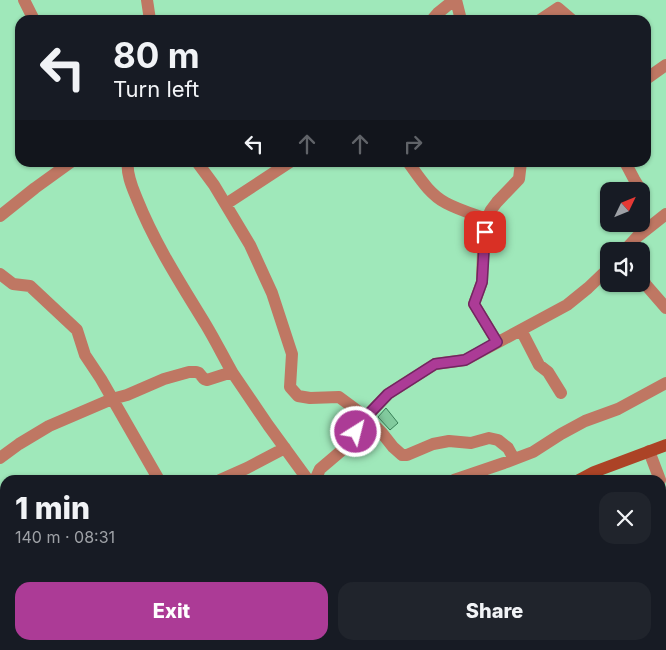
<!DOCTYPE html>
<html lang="en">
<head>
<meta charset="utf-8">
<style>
	:root { --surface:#171b24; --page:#20242c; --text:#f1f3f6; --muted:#9ea1a6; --accent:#ac3b96 }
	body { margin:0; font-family:Inter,sans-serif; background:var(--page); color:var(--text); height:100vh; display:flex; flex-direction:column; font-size:19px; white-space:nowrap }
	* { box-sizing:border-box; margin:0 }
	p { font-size:16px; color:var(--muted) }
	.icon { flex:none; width:28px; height:28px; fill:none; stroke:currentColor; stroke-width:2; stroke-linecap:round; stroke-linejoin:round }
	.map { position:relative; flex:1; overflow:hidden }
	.panel { position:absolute; left:0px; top:475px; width:666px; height:175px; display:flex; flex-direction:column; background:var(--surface); border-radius:15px 15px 0 0; box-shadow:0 1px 4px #0004 }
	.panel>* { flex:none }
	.guide { position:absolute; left:15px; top:15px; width:636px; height:152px; border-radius:15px; box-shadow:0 1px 4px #0004; background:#171b24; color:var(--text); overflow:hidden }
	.needle { width:32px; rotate:47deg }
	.buttons { position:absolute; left:600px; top:182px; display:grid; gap:10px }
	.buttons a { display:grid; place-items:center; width:50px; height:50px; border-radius:10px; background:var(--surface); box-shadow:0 1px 4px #0004; font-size:25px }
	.pin { position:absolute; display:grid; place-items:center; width:42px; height:42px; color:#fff; margin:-21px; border-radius:10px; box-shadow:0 2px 8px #0006 }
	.me { position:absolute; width:55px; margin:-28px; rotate:36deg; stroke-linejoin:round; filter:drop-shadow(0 0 4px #0008) }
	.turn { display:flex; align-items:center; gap:18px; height:105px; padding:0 15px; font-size:22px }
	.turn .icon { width:65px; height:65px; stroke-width:2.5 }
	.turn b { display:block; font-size:35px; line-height:42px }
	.lanes { display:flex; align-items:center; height:48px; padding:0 15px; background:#0003; justify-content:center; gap:25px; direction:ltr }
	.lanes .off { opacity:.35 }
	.round { display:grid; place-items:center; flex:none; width:52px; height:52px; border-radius:15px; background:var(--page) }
	.headline { display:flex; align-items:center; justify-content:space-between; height:85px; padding:0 15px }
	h1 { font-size:30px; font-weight:800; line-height:38px }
	.cta { display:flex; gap:10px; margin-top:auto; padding:10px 15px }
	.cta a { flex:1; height:58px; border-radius:15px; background:var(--accent); color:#fff; font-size:20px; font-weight:800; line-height:58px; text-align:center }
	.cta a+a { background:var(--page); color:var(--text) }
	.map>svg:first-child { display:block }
	.building { fill:#82cb9e; stroke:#388057 }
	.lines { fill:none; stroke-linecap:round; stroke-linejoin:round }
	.street { stroke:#bf7763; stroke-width:12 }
	.secondary { stroke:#ac4326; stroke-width:12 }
	.route-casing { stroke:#702662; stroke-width:12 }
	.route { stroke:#ac3b96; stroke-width:9 }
</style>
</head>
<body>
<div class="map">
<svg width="666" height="650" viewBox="0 0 666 650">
	<rect width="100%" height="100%" fill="#9fe8ba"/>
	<path class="building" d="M386,408L398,423L390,430L378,417Z"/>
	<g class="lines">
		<path class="street" d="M24,0L34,20
			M147,0L150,20
			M456,0L461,20
			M432,20L438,13L454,0
			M540,20L558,8L572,20
			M646,79L666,65
			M128,162C126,174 133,189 137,199C155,244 181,284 206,325C215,340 223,356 232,372
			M197,162L214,185L250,245L272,293L292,354L290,387L298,396L310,398L339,397L366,417L382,433L393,447L402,455H407L433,444L449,441L471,443L489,438L498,440L508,448L514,459
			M408,162C419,177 429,194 446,203C459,210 473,214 487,219
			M625,162L634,179L640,189
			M226,204L290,162
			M0,216L35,188L71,162
			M624,251L637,237L666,214
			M0,274L13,284L30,286L77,330L85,355L101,379L159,480
			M641,276L646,285L666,308
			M521,330L539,365L548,372L561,393
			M497,342L474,304L482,282L483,252L487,219L491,210L497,202L519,179L521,162
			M649,451L660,480
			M0,458L19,444L49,426L112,399L127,395L164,379L189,372H196L199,373L204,379L207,380L232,372L268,425L308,480
			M220,480L247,468L285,448
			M315,480L320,469L347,446L366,417L388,394L435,364L465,360L567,305L588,288L609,268
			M454,480L504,463L533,452L561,434L585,421L618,409L666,383
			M487,645L492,650
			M256,650L268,645
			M554,650L560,645"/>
		<path class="secondary" d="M579,480L594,472L666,445
			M347,645L349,650"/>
	</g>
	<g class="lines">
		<defs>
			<path id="route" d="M356,432L366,417L388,394L435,364L465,360L497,342L474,304L482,282L485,232"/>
		</defs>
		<use href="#route" class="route-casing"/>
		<use href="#route" class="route"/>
	</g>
</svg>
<div class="buttons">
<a><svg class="needle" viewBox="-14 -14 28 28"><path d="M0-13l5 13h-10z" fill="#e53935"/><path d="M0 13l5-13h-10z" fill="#9ea1a6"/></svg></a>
<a><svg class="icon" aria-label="sound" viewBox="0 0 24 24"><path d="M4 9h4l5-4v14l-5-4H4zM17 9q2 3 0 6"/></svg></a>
</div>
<div class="pin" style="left:485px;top:232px;background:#d93025"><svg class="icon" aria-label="arrive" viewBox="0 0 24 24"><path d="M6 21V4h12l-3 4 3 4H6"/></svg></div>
<svg class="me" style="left:356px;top:432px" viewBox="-20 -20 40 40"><circle r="17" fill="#ac3b96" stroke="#fff" stroke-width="3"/><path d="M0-11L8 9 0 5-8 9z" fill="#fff"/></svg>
<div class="guide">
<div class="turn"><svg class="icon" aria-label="left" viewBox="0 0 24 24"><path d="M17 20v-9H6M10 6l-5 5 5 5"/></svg><div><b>80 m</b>Turn left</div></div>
<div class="lanes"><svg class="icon" aria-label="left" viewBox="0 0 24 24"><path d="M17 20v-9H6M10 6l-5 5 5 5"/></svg><svg class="icon off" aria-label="ahead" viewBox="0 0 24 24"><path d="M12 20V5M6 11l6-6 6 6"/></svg><svg class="icon off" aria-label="ahead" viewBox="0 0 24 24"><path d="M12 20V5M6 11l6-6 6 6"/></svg><svg class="icon off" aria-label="right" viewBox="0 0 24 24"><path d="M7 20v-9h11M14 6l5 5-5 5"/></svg></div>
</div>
<section class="panel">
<div class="headline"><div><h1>1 min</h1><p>140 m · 08:31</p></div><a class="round"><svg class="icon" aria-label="close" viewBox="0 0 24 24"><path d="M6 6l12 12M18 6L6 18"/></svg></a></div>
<div class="cta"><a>Exit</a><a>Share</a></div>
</section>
</div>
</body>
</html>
